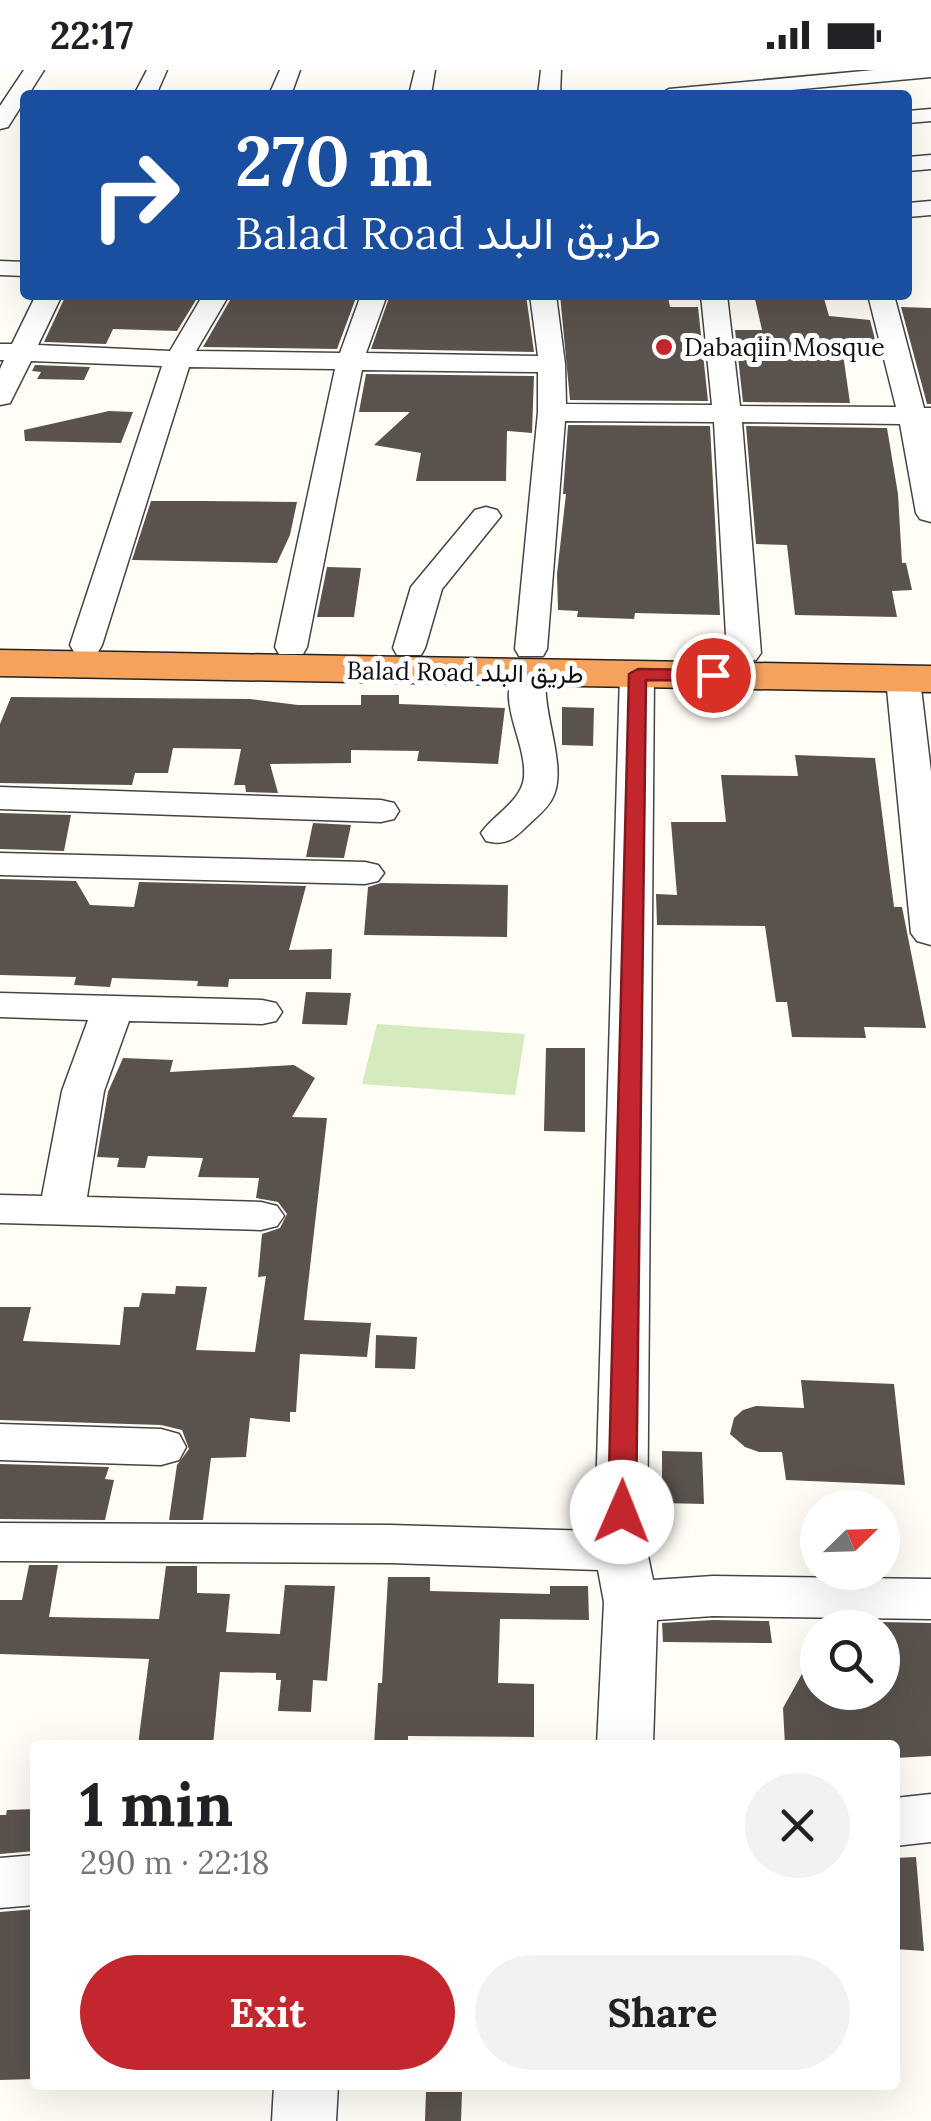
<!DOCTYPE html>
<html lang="en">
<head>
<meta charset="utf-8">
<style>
	:root { --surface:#fff; --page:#f2f2f2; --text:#202124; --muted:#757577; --accent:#c4262e }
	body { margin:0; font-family:Lora,Vazirmatn,serif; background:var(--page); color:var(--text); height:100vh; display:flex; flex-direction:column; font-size:38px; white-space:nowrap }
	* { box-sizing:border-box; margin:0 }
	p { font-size:32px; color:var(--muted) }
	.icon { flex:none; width:55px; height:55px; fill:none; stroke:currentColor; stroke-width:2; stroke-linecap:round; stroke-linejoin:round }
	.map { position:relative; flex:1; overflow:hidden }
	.drawer { position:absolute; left:30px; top:1670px; width:870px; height:350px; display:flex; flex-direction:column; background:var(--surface); border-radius:10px; box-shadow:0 10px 40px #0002 }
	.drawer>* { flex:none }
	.hud { position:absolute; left:20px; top:20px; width:892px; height:210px; border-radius:10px; box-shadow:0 10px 40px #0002; background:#1a4fa0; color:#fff; overflow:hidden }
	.needle { width:65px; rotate:67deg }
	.buttons { position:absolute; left:800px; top:1420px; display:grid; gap:20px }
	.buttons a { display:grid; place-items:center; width:100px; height:100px; border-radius:50%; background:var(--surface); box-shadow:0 10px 40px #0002; font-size:50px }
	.pin { position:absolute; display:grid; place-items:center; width:85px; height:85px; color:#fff; margin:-42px; border:5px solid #fff; border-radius:50%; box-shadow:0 2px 10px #0007 }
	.me { position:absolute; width:110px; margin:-55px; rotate:1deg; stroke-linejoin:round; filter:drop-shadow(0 0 8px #0008) }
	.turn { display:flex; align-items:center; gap:35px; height:210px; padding:0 50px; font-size:45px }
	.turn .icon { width:130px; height:130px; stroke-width:2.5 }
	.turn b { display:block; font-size:70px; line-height:85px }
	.round { display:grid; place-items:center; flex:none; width:105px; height:105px; border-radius:52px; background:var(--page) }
	.headline { display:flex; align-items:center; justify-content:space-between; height:170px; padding:0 50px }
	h1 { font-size:60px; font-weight:800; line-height:75px }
	.cta { display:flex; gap:20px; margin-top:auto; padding:20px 50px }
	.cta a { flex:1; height:115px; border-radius:60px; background:var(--accent); color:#fff; font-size:40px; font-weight:800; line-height:115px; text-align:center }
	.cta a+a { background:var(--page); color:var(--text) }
	.status { display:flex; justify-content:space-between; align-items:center; height:70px; padding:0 50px; background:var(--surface); direction:ltr }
	.status svg { height:28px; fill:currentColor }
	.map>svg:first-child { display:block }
	.green { fill:#d5ebbd }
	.building { fill:#5a524d }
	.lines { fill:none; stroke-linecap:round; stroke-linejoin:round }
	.minor-casing { stroke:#444; stroke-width:3 }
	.highway-casing { stroke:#222; stroke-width:3 }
	.minor { fill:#fff; fill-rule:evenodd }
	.highway { fill:#f5a25d; fill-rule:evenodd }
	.route { fill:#c4262e; stroke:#7f191e; stroke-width:2.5 }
	.poi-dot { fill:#c4262e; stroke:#fff; stroke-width:4 }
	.labels { text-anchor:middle; stroke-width:10; stroke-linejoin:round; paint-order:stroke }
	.far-poi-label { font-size:25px; fill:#111; stroke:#fff; text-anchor:start }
	.far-street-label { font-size:25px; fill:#111; stroke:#fff }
</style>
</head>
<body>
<div class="status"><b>22:17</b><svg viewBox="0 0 49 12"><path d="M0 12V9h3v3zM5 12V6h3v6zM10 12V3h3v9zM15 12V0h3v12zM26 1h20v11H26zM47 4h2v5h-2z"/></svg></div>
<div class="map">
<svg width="931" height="2051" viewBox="0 0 931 2051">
	<rect width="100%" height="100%" fill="#fffdf5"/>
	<path class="green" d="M377,954L525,964L515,1025L362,1014Z"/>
	<path class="building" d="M66,225H199L177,261L113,259L106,274L44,272Z
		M233,225H357L337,279L203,277Z
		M390,225H526L534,282L371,279Z
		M560,225L668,227L670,237H698L708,331L570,330Z
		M770,225H823L829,246L870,250L879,285L843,284L850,333L743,332L735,260H762L755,229H770Z
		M901,237L931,238V334H927Z
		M35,295L90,297L84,310L37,309L41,302L32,301Z
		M366,304L534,306L532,363L507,361L506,411H416L421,383L374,375L410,342H359Z
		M109,341L133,342L121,373L25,371L24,360Z
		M568,355L710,356L720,545L635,543L634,549L577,547L578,541L558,540L557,504L566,424H563Z
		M746,356L887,358L898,424L902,493H906L912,520L892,521L897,547L795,545L787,475L756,474Z
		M151,431H202L297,432L290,465L277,493L132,490Z
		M327,497L361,498L354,547H317Z
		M361,625H399V634L505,638L498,694L417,691L419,681L351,680V693L270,694L278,723L246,722L245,715H234L241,679L173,678L168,703H135L132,715L0,713V654L11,627L250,629L298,635H361Z
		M562,637L594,638L593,676L562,675Z
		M795,685L875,688L894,837H902L926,958L864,957L866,968L792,967L787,932H776L765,856L657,855L656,824L677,825L671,752H726L721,705L798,706Z
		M0,743L71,745L64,781L0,779Z
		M313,753L351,755L344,788L306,787Z
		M0,809L76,811L90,835L134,837L139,812L306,816L289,880L332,879L331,909H229L228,917L197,916L198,911L112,908L110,917L74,915L76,907L0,905Z
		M381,813L508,815L507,867L364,865L368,817Z
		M306,922L351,923L347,955L302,954Z
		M546,978H585V1062L544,1061Z
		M123,988L173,990L170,1002L294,995L315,1008L292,1047L327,1048L304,1250L371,1253L367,1287L300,1284L296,1342H290V1352L250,1348L246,1387L211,1388L203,1450H169L177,1395L189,1379L182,1360L161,1355L0,1350V1237H31L23,1271L120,1275L124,1237H139L142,1223L175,1224L176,1216L207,1217L196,1280L255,1282L266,1206L258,1207L262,1164L280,1158L287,1144L278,1132L256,1128L259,1108L198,1107L203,1088L148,1086L145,1098L117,1097L119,1088L97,1087L108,1022Z
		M376,1265L417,1267L415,1299L375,1298Z
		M801,1310L894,1314L905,1415L786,1410L782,1382H759L745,1377L730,1364L734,1348L743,1340L756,1336L804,1338Z
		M662,1381L702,1382L704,1434L662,1433Z
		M0,1394L109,1397L105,1409L114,1410L105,1450L0,1449Z
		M29,1495H58L49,1547L159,1549L166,1496H197V1523L230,1524L226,1562L280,1564L285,1515L335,1516L327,1611L313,1610L311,1642L278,1641L281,1610H276V1603L220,1602L213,1675H138L149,1589L0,1584V1530H22Z
		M388,1507H430V1521L550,1524V1516H588L589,1550L500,1549L498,1613L534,1614V1667L408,1666V1675H374L378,1613H382Z
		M713,1550L769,1551L772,1573L663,1572L662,1553Z
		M882,1552L931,1553V1686L895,1688V1675H785L783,1638L818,1575V1622H882Z
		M35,1739V1781L0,1784V1745H6L7,1740Z
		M916,1787L924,1881L895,1879V1788Z
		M35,1839V2009L0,2010V1842Z
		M426,2022H462L461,2051H425Z"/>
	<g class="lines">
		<defs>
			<path id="minor" d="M24,0H44L8,57L0,59V36Z
				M147,0H167L156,25H134Z
				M280,0H300L291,25H269Z
				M415,0H435L431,25H409Z
				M541,0H561L560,25H538Z
				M874,0H931V7L738,25H658L669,19Z
				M931,39V51L908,53V41Z
				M931,85V99L908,101V87Z
				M931,131V145L908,147V133Z
				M0,191L25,192V206L0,205Z
				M36,225H62L38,275L170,281L203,225H229L196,281L340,283L361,225H387L366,283L538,286L530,225H556L565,294L566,334L712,335L701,225H727L740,336L896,337L868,225H894L924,338H931V452L920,449L916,443L900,354L742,352L761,583L756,590H732L727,583L714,352L565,351L547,579L543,586H519L515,579L538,342V302L362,300L307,577L303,584H279L275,577L335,299L189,297L102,575L98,582H74L70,575L162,296L31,291L10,333L0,335V299L4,290H0V274H12Z
				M486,437L497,440L501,446L442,519L425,578L421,585H397L393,578L411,517L475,440Z
				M529,594L541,597L546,604C541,643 568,696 553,727C548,739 535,748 527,756C513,770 505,776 486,771L481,763C493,745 522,731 524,707C527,671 494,630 517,597Z
				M637,594L649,597L654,604L647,1481L653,1510L713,1506L931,1509V1549L713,1546L657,1550L653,1675H597L604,1532L598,1500L390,1493L0,1491V1453L390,1455L595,1461L620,604L625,597Z
				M903,599L915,602L920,609L931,702V875L917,871L911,863L886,609L891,602Z
				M0,717L381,730L394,733L399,741L394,749L381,752L0,739Z
				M0,783L365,792L378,795L384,803L378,811L365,814L0,805Z
				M0,923L262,930L276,933L282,942L276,951L262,954L129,951L104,1021L87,1127L261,1132L277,1136L284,1146L277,1156L261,1160L0,1153V1125L42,1126L62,1021L88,950L0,947Z
				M0,1354L161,1359L179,1364L186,1377L179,1390L161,1395L0,1390Z
				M931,1724V1772L895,1776V1728Z
				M35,1785V1835L0,1838V1788Z
				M274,2015H338L336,2051H272Z"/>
			<path id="highway" d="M0,580L931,596V622L0,606Z"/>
		</defs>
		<use href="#minor" class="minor-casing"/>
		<use href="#highway" class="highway-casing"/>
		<use href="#minor" class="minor"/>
		<use href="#highway" class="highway"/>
	</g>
	<path class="route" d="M638,599L713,600L722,605L713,611L646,610L636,1442L631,1449H612L608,1442L629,604Z"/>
	<circle class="poi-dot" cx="664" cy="277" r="10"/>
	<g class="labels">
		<g class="far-poi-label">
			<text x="684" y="286">Dabaqiin Mosque</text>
		</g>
		<g class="far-street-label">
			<text transform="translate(465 602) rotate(1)" y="9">Balad Road طريق البلد</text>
		</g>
	</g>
</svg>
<div class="buttons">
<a><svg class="needle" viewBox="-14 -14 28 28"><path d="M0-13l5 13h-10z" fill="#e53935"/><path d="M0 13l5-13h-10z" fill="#757577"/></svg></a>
<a><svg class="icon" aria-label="search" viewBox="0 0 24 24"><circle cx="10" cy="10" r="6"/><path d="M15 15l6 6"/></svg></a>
</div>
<div class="pin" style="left:713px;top:605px;background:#d93025"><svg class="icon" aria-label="arrive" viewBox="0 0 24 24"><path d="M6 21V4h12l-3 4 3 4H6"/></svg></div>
<svg class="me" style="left:622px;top:1442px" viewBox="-20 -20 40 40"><circle r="19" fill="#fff"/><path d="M0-13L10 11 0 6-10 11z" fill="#c4262e"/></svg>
<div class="hud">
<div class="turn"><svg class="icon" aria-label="right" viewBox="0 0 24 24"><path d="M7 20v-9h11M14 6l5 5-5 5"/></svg><div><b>270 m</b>Balad Road طريق البلد</div></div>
</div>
<section class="drawer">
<div class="headline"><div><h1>1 min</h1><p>290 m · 22:18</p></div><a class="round"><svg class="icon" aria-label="close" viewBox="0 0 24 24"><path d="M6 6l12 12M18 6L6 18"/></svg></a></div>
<div class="cta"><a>Exit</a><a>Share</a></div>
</section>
</div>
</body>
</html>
